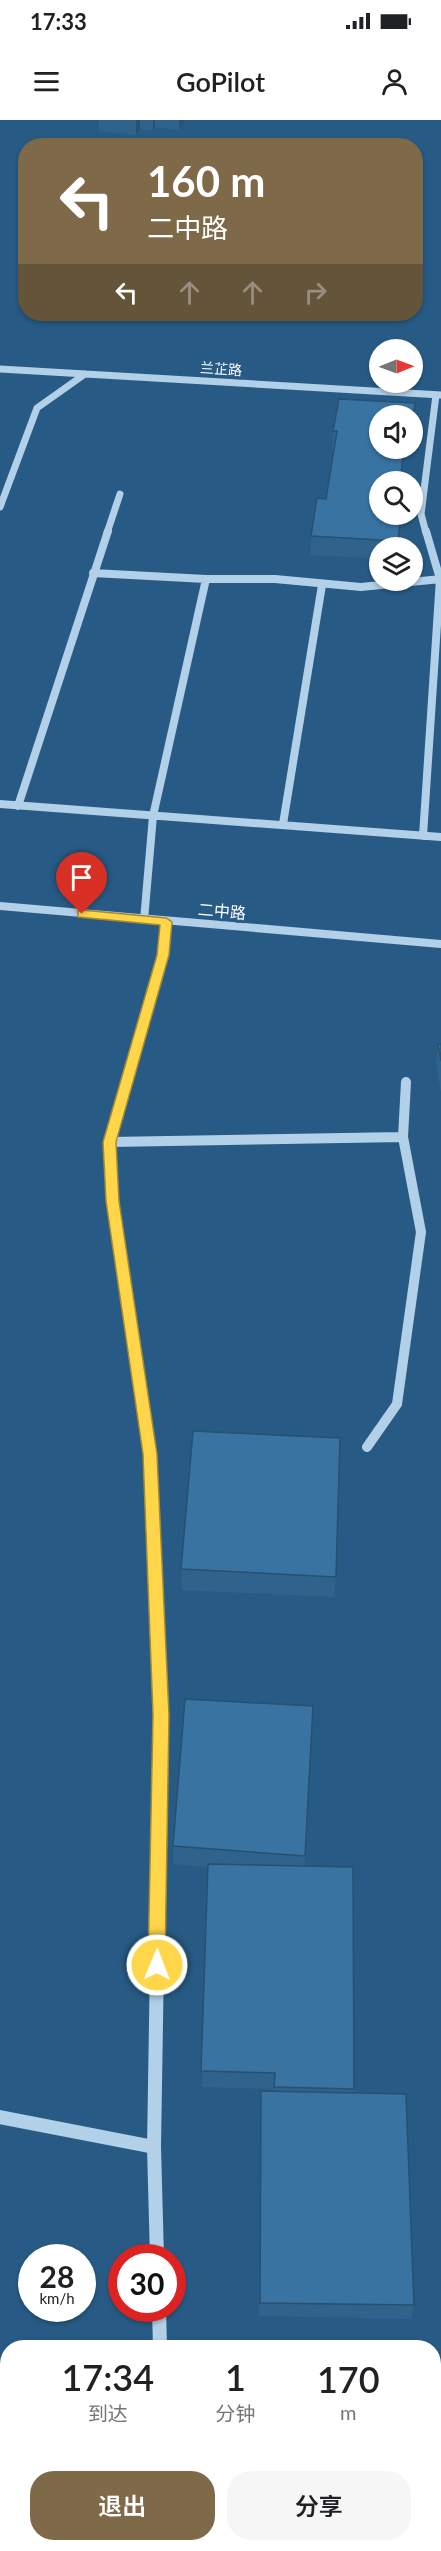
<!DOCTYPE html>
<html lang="zh">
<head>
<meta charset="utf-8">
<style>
	:root { --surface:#fff; --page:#f6f6f6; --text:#202124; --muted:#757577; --accent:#7e6949 }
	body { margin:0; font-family:Lato,"Noto Sans SC",sans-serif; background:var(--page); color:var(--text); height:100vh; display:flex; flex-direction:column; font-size:22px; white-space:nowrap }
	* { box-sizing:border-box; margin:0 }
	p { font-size:20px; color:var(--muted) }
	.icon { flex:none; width:33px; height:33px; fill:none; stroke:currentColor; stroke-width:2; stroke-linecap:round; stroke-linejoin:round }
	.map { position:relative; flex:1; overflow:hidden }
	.details { position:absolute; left:0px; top:2220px; width:441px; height:212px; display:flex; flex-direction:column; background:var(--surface); border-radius:24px 24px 0 0; box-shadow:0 2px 4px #0004 }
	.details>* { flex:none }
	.banner { position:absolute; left:18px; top:18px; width:405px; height:183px; border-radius:24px; box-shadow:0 2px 4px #0004; background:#7e6949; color:#fff; overflow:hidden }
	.needle { width:39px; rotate:89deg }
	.controls { position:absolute; left:369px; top:219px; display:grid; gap:12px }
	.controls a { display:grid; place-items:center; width:54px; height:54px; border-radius:50%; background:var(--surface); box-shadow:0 2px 4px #0004; font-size:30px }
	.speed { position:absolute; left:18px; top:2124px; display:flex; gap:12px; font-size:30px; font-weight:700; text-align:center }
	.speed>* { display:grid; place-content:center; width:78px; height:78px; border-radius:50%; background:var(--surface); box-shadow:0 2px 4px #0004; line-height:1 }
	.speed small { font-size:15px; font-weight:400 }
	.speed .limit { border:9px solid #d22; background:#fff; color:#111 }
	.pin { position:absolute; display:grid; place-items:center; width:51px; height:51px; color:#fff; margin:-62px -26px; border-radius:50% 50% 50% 0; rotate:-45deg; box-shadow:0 0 6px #0007 }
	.pin .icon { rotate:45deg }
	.me { position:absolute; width:66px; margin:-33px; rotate:1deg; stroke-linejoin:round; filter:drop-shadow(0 0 4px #0008) }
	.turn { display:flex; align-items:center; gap:21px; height:126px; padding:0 30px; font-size:27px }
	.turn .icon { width:78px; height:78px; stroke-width:2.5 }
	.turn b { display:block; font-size:42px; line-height:51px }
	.lanes { display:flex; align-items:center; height:57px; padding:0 30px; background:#0003; justify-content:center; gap:30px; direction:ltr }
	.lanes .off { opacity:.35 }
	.eta { display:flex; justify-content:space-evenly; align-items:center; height:102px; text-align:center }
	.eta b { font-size:36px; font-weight:600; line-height:42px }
	.primary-button { display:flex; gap:12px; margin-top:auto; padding:12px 30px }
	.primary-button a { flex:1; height:69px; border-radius:24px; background:var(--accent); color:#fff; font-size:24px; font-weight:600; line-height:69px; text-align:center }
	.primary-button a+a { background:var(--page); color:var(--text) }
	.status { display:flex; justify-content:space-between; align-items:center; height:42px; padding:0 30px; background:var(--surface); direction:ltr }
	.status svg { height:16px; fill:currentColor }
	header { display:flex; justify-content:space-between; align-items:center; height:78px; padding:0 30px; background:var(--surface); font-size:27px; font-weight:600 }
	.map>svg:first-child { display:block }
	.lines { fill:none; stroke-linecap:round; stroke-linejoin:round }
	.minor-far3 { stroke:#b2d0e8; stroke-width:7 }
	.minor-far2 { stroke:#b2d0e8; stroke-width:8 }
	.minor-far1 { stroke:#b2d0e8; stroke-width:10 }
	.minor { stroke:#b2d0e8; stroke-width:14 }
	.wall { fill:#30638b }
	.shaded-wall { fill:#275071 }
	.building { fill:#3873a2; stroke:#275071; stroke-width:1.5 }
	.route { fill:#ffd54a; stroke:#a68a30; stroke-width:1.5 }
	.labels { text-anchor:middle; stroke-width:6; stroke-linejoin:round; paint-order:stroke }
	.far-street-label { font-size:14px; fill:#fff; stroke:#275b85 }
	.street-label { font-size:16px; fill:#fff; stroke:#275b85 }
</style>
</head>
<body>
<div class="status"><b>17:33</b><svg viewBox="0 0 49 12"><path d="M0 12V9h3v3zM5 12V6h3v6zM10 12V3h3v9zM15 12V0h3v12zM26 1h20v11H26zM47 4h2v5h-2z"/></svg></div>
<header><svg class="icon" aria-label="menu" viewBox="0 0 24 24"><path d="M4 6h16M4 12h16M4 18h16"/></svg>GoPilot<svg class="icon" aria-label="person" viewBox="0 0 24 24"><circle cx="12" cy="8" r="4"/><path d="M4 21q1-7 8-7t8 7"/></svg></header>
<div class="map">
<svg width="441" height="2431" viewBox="0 0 441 2431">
	<rect width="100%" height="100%" fill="#275b85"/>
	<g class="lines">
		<path class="minor-far3" d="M0,249L441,275
			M0,387L37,288L85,254
			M107,413L120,374
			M426,413L421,394L436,275"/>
		<path class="minor-far2" d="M93,453L206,459H275L361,467L441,459
			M0,684L441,717
			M18,686L108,411
			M283,704L322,465
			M423,716L440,459L426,411
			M0,786L441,824
			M144,800L153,696L206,459
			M135,934L163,835L166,802"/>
		<path class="minor-far1" d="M135,933L110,1022L113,1081L150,1334L161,1595
			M110,1022L403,1017
			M367,1327L397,1284L421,1112L403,1017L406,962"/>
		<path class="minor" d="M0,1997L154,2027
			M157,2138L154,2027L161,1594
			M159,2188L160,2228
			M434,2322L441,2323
			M166,2424V2431"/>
	</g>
	<path class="wall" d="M99,0H185L180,10L155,7L153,11L140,9L136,15L99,11Z
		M339,279L380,328H411L410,335L404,334L380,362L401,403L398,428H380V439L310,435L311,416L326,379L334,330H332L333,311Z
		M438,924H441V973L436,944Z
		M181,1449L336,1457L334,1477L182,1470Z
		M313,1586L305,1746L354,1969V1973L414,2185L411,2199L259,2196L261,1971H274V1969L202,1967L207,1747L173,1744V1726Z"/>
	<path class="shaded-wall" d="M136,0H140V9L136,15Z
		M153,0H155V7L153,11Z
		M179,0H185L180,10Z
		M404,328L401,362H400Z
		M401,394V403L397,428Z"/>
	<path class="building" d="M339,279L415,283L412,305V296H380V328H404L400,362H380V394H401L398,421L311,416L317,378L326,379L337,311H333Z
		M438,924H441V941Z
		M193,1311L340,1318L336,1457L181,1449Z
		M185,1579L313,1586L305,1736L173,1726Z
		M208,1744L353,1747L354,1969L274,1967L275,1953L201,1951Z
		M261,1971L406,1974L414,2185L260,2183Z
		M434,2405H441V2431H284V2424H434Z"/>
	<path class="route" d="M82,790L166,798L172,802L169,835L116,1022L119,1081L157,1334L169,1595L165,1845L163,1851L157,1853L151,1851L148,1845L153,1595L143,1334L106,1081L103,1022L157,835L160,805L78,797V791Z"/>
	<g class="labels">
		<g class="far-street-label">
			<text transform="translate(221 249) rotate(4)" y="5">兰芷路</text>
		</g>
		<g class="street-label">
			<text transform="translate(222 791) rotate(5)" y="6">二中路</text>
		</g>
	</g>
</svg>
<div class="controls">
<a><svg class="needle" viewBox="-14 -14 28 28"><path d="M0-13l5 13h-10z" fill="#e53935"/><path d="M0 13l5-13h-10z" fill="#757577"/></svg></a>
<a><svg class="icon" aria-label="sound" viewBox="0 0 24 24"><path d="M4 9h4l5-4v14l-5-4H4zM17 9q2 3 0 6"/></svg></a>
<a><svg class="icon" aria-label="search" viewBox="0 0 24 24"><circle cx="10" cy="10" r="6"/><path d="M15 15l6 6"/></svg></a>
<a><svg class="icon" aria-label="layers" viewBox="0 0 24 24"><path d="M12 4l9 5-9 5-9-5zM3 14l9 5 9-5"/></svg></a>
</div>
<div class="speed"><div>28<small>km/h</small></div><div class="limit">30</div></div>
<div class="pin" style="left:82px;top:794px;background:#d93025"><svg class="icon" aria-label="arrive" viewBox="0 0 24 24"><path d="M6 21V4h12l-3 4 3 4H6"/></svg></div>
<svg class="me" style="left:157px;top:1845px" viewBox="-20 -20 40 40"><circle r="17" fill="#ffd54a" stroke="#fff" stroke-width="3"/><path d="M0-11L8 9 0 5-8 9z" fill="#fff"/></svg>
<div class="banner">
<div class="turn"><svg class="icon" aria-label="left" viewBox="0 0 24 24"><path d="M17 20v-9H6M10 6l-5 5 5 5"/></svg><div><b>160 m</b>二中路</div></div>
<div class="lanes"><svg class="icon" aria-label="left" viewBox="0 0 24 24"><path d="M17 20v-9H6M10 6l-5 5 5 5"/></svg><svg class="icon off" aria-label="ahead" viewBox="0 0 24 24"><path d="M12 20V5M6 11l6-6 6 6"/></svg><svg class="icon off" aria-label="ahead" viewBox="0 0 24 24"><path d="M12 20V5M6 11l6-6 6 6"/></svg><svg class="icon off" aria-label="right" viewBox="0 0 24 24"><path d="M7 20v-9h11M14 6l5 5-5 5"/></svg></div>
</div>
<section class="details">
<div class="eta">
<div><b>17:34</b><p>到达</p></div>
<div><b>1</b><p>分钟</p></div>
<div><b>170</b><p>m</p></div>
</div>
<div class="primary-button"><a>退出</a><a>分享</a></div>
</section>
</div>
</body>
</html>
